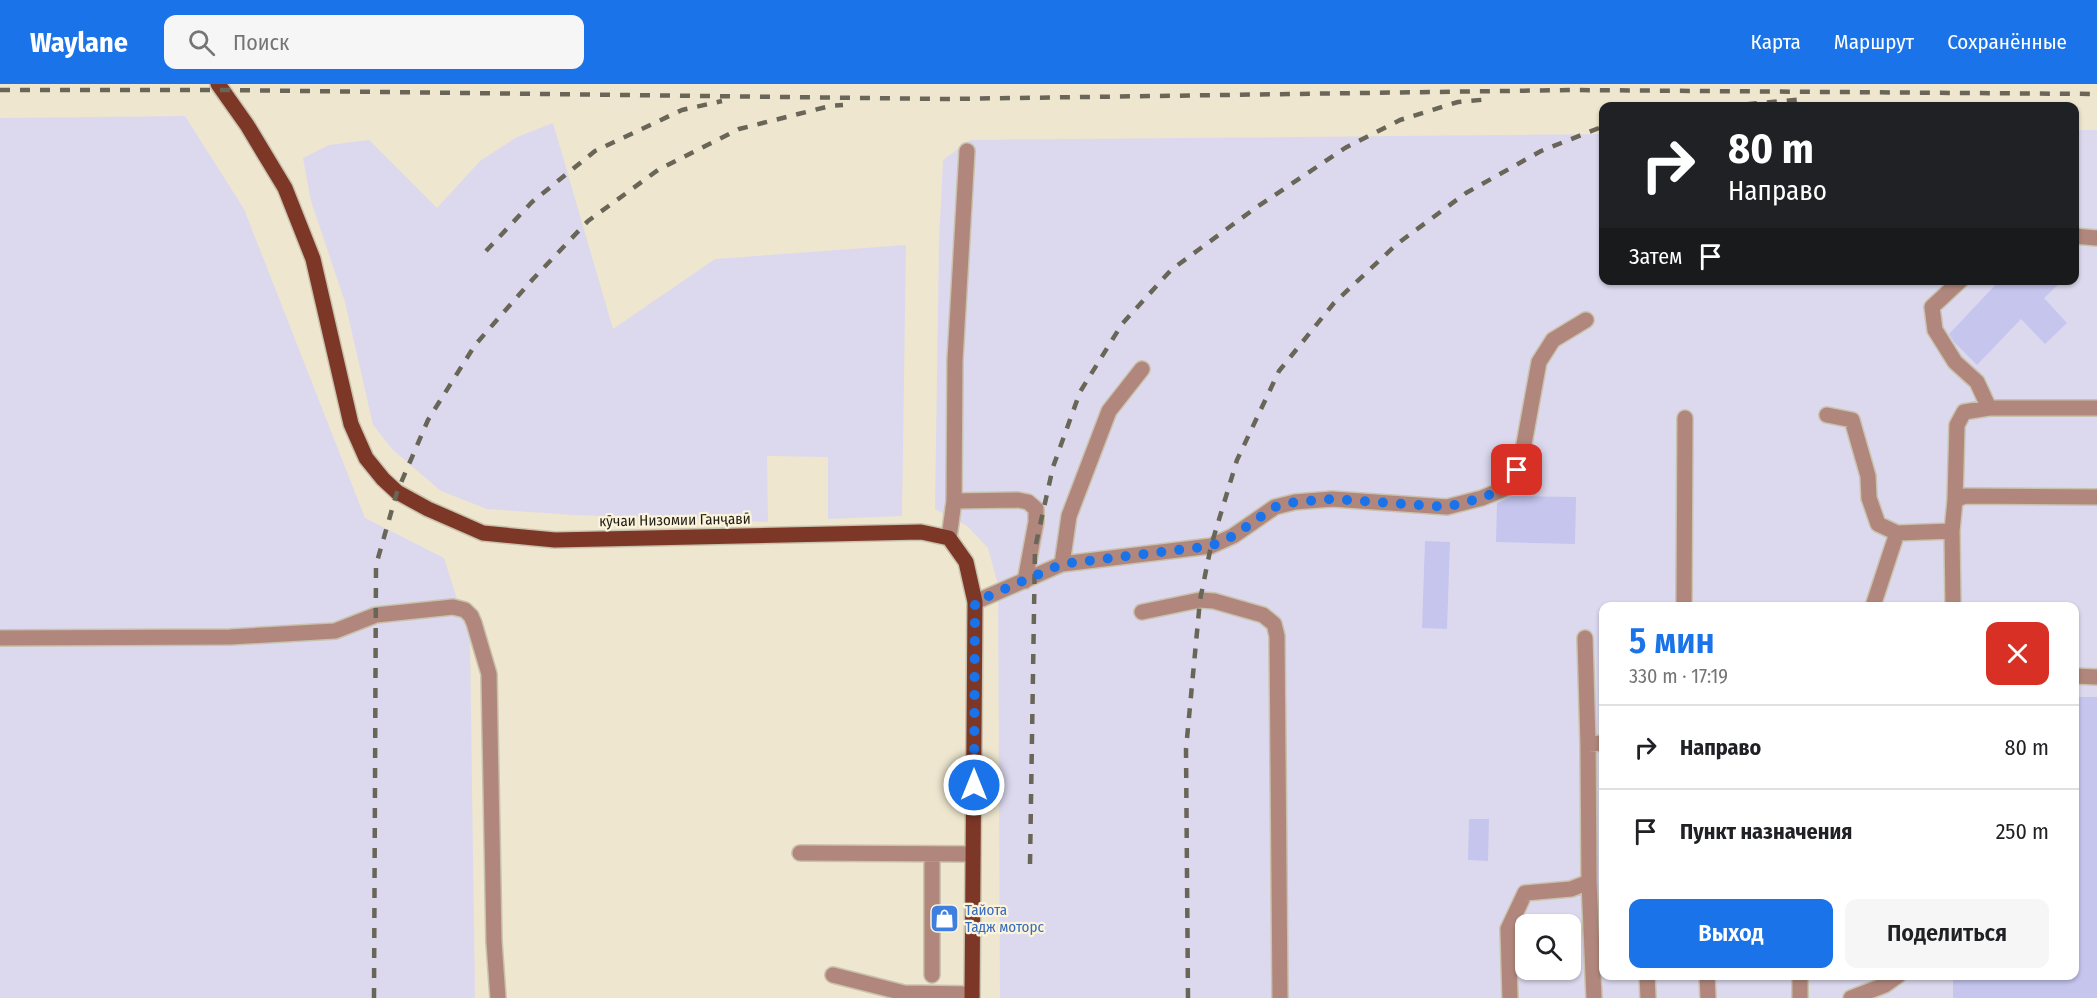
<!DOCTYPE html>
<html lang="ru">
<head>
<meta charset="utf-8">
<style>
	:root { --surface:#fff; --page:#f6f6f6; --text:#202124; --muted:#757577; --line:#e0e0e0; --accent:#1a73e8 }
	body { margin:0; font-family:"Fira Sans Condensed",sans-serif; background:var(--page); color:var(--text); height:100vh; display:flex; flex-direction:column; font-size:22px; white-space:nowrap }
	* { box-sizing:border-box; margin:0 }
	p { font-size:20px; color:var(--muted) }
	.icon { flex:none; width:33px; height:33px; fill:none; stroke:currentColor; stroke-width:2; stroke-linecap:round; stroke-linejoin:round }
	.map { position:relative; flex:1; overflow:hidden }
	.details { position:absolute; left:1599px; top:518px; width:480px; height:378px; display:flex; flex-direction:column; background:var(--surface); border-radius:12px; box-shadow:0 2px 4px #0004 }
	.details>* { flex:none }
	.guide { position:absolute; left:1599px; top:18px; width:480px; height:183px; border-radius:12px; box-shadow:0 2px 4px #0004; background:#202124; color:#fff; overflow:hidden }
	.tools { position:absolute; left:1515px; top:830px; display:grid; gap:12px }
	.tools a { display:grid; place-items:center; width:66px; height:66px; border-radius:12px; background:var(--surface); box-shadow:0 2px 4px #0004; font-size:30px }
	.pin { position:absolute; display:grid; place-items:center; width:51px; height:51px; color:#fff; margin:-26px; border-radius:12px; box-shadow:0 3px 9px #0006 }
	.me { position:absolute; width:66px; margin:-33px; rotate:0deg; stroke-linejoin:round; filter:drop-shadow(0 0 4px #0008) }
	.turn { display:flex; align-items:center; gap:21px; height:126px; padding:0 30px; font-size:27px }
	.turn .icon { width:78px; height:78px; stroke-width:2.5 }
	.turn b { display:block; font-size:42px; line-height:51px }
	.then { display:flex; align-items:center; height:57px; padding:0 30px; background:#0003; gap:12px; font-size:22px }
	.round { display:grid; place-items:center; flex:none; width:63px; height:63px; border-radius:12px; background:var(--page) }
	.overview { display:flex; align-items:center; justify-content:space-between; height:102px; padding:0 30px }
	h1 { font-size:36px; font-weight:600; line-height:45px; color:var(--accent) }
	.primary-button { display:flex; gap:12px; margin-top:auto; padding:12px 30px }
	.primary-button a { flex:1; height:69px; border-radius:12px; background:var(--accent); color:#fff; font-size:24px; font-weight:600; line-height:69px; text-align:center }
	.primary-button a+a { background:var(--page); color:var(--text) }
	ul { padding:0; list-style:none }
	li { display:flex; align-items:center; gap:18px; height:84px; padding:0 30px; border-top:2px solid var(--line) }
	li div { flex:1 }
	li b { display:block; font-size:22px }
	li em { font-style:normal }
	header { display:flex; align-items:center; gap:36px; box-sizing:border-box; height:84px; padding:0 30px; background:var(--accent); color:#fff }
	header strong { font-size:28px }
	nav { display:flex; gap:33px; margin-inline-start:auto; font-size:21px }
	.search { width:420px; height:54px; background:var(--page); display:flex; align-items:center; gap:15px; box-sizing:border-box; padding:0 21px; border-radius:12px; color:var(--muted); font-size:22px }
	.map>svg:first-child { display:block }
	.industrial { fill:#dcd9ef; fill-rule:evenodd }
	.building { fill:#c5c5ee }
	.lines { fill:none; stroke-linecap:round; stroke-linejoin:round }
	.minor-casing { stroke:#c9c2ad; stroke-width:18 }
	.major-casing { stroke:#c9c2ad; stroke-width:18 }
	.minor { stroke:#b1877d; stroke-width:15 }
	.major { stroke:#7d3727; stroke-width:15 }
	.rail { stroke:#696557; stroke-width:4.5; stroke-dasharray:10 10; stroke-linecap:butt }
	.route { stroke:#1a73e8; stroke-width:10; stroke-dasharray:0 18 }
	.labels { text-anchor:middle; stroke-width:4.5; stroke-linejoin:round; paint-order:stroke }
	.street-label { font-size:15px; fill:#201d15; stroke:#fbf3db }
	.shop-label { font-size:15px; fill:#366cbe; stroke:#fbf3db; text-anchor:start }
</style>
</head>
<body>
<header>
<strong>Waylane</strong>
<div class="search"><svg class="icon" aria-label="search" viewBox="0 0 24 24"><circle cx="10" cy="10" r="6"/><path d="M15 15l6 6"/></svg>Поиск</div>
<nav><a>Карта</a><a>Маршрут</a><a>Сохранённые</a></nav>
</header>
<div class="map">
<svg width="2097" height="914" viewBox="0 0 2097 914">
	<rect width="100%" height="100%" fill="#eee6ce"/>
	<path class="industrial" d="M185,32L244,125L365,434L444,474L470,556L475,914H0V34Z
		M553,39L613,245L715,175L906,161L902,432L828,435V373L767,372L768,438L574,431L487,425L441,407L393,366L373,341L345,218L311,117L303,74L329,61L369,56L437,124L480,77L517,53Z
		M2075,46H2097V914H1000L998,501L988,464L967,442L935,425L939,158L943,76L970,56L1603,50L1604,196H2074ZM1604,522H2074V891H1604ZM1526,840H1570V885H1526Z"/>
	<path class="building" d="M2000,196H2063L2044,214L2067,239L2045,260L2021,235L1977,281L1954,258L1949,250Z
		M1512,412L1576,413L1575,460L1496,458L1497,419Z
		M1425,457L1450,458L1447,545L1422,544Z
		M2074,613H2097V914H1953V891H2074Z
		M1469,735H1489L1488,777L1468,776Z"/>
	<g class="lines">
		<defs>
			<path id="minor" d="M2074,152L2097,154
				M1961,196L1932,223L1935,246L1955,278L1977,298L1989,324
				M1827,331L1852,336L1868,392L1869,414L1878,440L1897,449L1952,447
				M1955,416L1957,341L1964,328L1989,324H2097
				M954,417L1018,416L1028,418L1036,425V438L1025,497
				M949,454L954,417L955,276L967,67
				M1062,480L1069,432L1109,327L1142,285
				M975,518L1062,480L1211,462L1233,452L1275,423L1295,418L1332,415L1447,423L1482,414L1511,402L1522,371L1539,278L1553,256L1586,236
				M1684,522L1685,334
				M1873,522L1897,449
				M1953,522L1952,447L1955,416L1965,412L2097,413
				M1142,528L1200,516L1214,517L1263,531L1274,540L1277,552L1280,914
				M0,554L230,553L335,547L376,531L453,523L465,526L471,532L474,539L489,590L494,858L498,914
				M1585,554L1588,660
				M2074,592L2097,593
				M800,769L973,770
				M1589,798L1594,914
				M833,891L904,909L972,910
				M932,891V770
				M1647,891L1648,914
				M1707,891L1708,914
				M1800,891V914
				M1510,914L1508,845L1525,809L1571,805L1589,798L1588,660L1604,659
				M1851,914L1885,901L1899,891"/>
			<path id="major" d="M218,0L247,41L285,104L313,175L351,340L366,374L383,395L397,408L428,425L483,449L555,456L921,448L949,454L966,478L975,518L972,914"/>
		</defs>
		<use href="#minor" class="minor-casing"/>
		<use href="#major" class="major-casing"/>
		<use href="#minor" class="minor"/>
		<use href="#major" class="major"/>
		<path class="rail" d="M0,6H222L945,15L1572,6L2097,10
			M1727,22L1805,15
			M486,167L532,118L595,67L682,26L722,17
			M1030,780L1035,464L1053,383L1080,308L1122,240L1171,186L1254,125L1345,64L1400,36L1458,18L1491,15
			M374,914L376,481L397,408L428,336L475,261L533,195L588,137L658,86L739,45L830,22L843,21
			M1188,914L1186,665L1200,516L1211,462L1237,376L1279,287L1334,219L1397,160L1466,109L1541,67L1604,42"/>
	</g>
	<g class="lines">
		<path class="route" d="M974,701L975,518L1062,480L1211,462L1233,452L1275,423L1295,418L1332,415L1447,423L1482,414L1511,402L1517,386"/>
	</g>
	<defs>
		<symbol id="shop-square" viewBox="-11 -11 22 22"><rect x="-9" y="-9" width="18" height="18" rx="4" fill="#3f7fe0" stroke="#fbf3db"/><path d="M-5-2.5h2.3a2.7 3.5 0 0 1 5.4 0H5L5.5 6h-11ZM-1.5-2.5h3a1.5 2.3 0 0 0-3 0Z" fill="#fff"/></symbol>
	</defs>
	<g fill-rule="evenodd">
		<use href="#shop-square" x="928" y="818" width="33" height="33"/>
	</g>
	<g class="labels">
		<g class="street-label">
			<text transform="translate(675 436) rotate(-1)" y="5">кӯчаи Низомии Ганҷавӣ</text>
		</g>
		<g class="shop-label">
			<text x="965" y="831">Тайота<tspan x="965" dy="17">Тадж моторс</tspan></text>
		</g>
	</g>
</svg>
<div class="tools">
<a><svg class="icon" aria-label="search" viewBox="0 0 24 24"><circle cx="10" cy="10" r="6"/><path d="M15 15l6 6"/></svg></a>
</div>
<div class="pin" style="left:1517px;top:386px;background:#d93025"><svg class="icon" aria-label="arrive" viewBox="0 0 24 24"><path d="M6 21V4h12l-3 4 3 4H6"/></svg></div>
<svg class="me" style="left:974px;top:701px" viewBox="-20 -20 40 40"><circle r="17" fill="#1a73e8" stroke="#fff" stroke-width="3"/><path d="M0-11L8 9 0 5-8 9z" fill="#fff"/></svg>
<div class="guide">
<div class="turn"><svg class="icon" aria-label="right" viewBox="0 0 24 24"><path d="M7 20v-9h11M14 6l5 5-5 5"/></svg><div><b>80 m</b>Направо</div></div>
<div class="then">Затем<svg class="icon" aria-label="arrive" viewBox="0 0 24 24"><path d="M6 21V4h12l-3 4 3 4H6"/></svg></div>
</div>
<section class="details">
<div class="overview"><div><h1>5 мин</h1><p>330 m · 17:19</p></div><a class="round" style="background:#d93025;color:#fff"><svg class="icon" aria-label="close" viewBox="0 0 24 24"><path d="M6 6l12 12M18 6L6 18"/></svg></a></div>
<ul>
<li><svg class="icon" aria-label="right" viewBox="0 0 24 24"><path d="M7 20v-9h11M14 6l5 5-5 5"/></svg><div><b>Направо</b></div><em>80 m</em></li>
<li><svg class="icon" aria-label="arrive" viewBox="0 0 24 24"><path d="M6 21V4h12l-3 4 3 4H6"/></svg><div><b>Пункт назначения</b></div><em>250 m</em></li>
</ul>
<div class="primary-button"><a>Выход</a><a>Поделиться</a></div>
</section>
</div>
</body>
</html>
